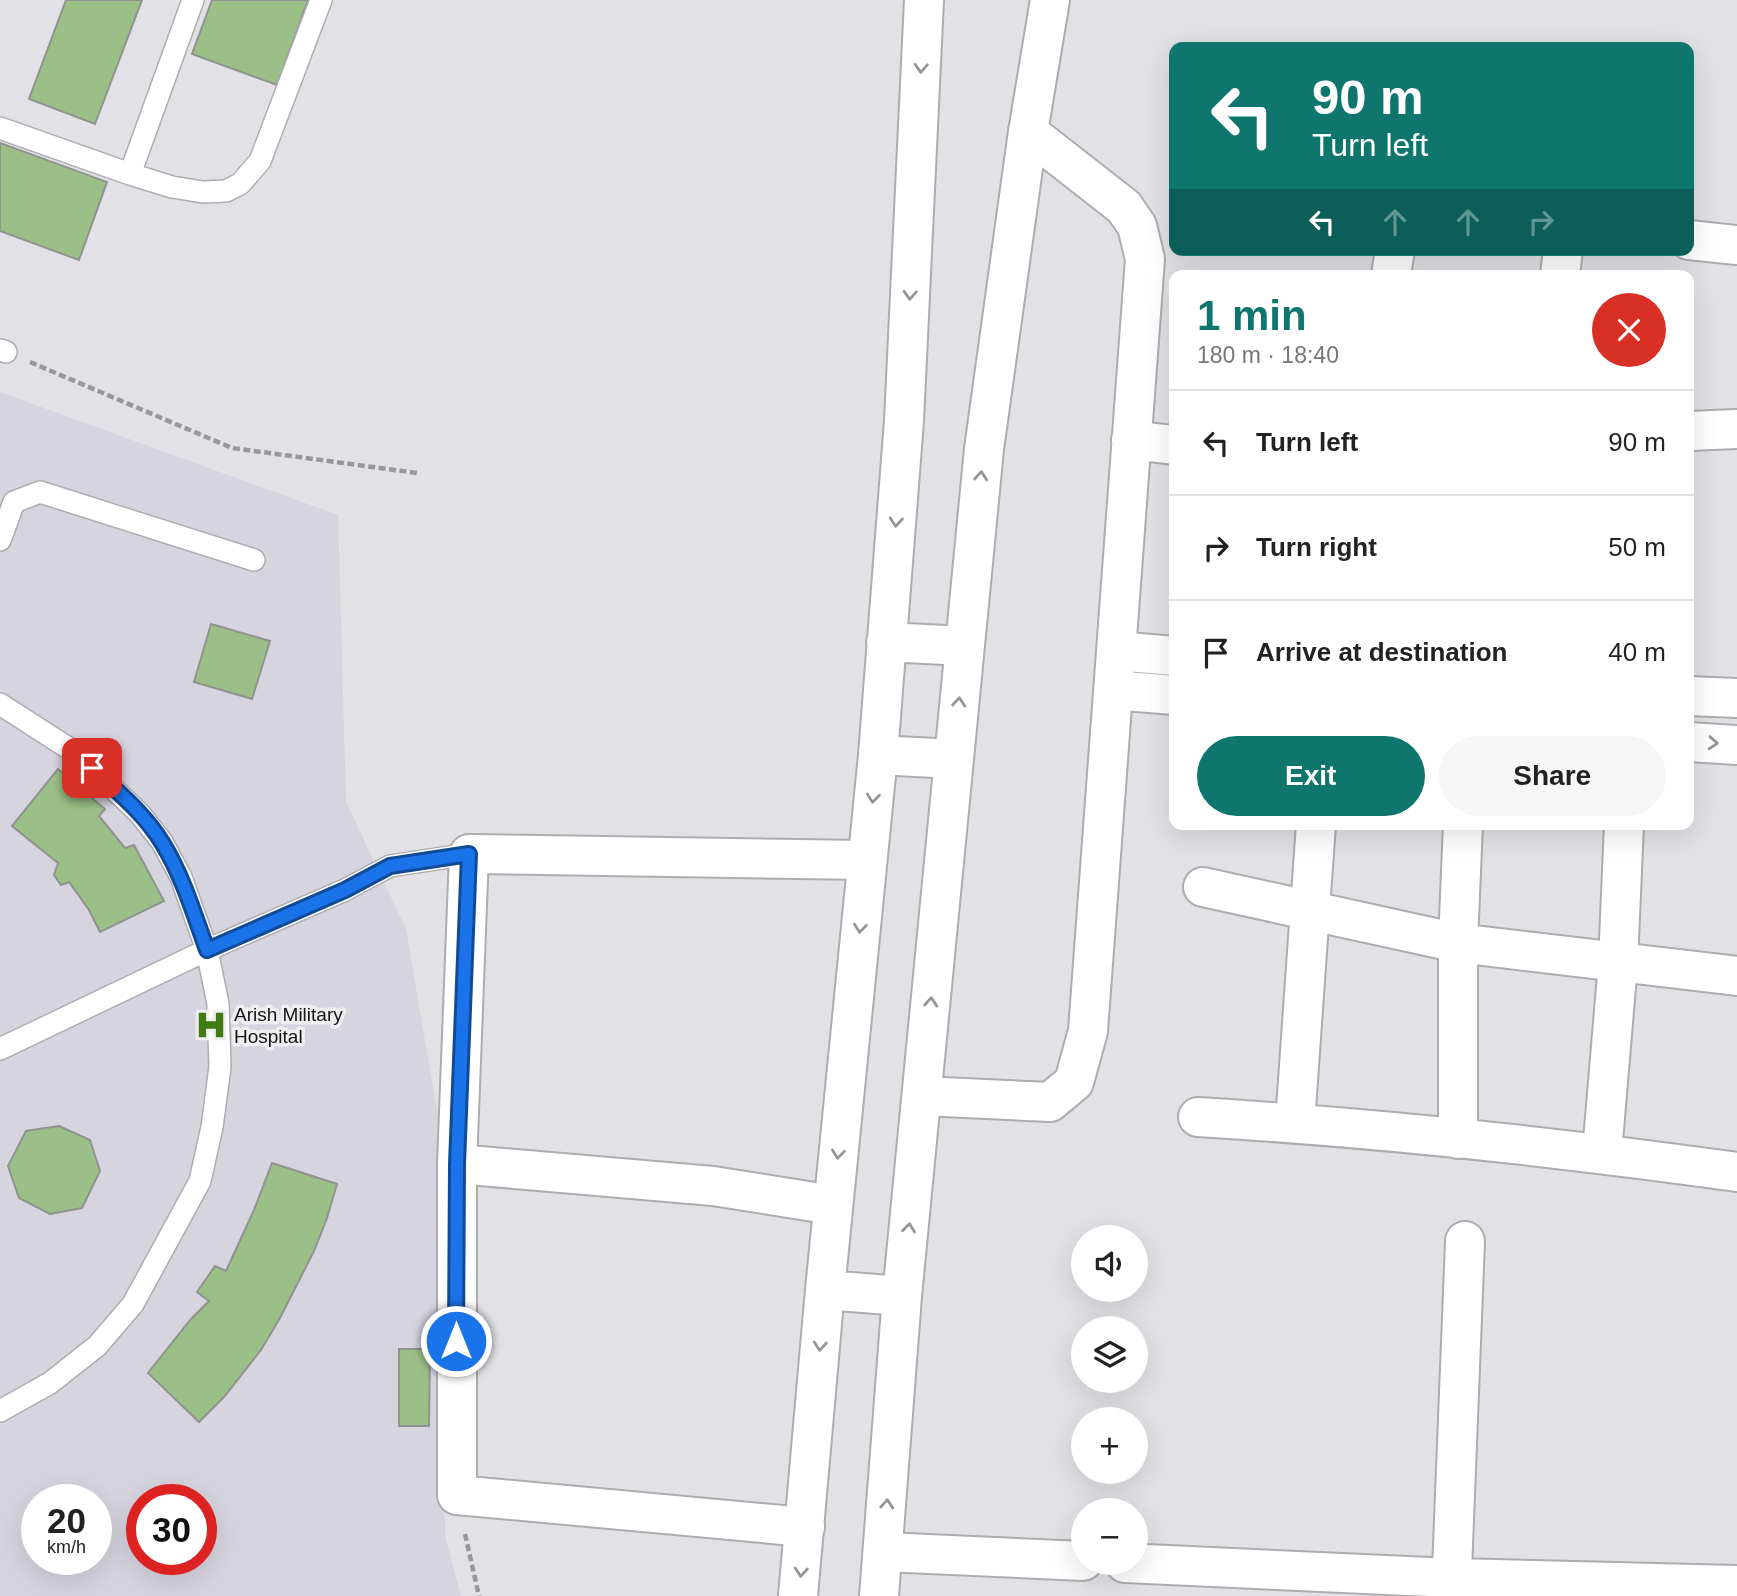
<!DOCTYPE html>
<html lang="en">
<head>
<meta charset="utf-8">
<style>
	:root { --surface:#fff; --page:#f6f6f6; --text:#222; --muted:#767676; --line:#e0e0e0; --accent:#0f766e }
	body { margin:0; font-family:Arial,sans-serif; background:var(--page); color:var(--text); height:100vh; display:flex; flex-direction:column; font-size:26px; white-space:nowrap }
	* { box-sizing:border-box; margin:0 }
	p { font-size:23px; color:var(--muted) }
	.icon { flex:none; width:38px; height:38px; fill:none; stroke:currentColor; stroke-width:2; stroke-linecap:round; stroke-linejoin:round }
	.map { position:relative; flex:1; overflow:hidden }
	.panel { position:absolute; left:1169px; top:270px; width:525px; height:560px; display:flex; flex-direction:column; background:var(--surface); border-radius:14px; box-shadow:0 7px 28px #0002 }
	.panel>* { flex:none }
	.guide { position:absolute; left:1169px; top:42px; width:525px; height:214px; border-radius:14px; box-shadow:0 7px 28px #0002; background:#0f766e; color:#fff; overflow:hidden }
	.fabs { position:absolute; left:1071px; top:1225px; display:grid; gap:14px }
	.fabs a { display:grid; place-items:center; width:77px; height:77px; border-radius:50%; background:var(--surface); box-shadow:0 7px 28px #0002; font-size:35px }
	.speed { position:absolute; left:21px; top:1484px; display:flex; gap:14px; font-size:35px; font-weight:700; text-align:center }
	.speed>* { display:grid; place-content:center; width:91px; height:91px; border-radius:50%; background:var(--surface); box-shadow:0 7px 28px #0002; line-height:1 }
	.speed small { font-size:18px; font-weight:400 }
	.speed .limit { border:10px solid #d22; background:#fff; color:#111 }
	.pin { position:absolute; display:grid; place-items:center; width:60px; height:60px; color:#fff; margin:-30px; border-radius:14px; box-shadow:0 4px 10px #0006 }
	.me { position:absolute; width:77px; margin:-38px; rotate:0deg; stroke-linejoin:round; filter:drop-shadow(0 0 5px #0008) }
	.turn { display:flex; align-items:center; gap:24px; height:147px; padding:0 28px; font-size:32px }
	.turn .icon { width:91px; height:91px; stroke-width:2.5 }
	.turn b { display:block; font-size:49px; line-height:60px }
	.lanes { display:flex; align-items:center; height:66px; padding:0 28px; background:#0003; justify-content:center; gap:35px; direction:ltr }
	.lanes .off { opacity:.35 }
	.round { display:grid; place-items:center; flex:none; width:74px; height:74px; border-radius:37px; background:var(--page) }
	.head { display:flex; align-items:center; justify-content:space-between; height:119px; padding:0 28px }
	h1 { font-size:42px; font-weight:700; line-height:52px; color:var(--accent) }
	.action { display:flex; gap:14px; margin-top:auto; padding:14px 28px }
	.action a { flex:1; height:80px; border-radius:42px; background:var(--accent); color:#fff; font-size:28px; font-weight:700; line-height:80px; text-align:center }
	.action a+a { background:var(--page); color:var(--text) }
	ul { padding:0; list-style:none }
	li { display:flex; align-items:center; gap:21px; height:105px; padding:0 28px; border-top:2px solid var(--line) }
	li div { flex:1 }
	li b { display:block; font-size:26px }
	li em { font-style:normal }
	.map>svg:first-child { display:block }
	.built { fill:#d5d4df; fill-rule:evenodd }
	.building { fill:#9bc087; stroke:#919390; stroke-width:2 }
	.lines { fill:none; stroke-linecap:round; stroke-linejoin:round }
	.service-casing { stroke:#adadb0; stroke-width:24 }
	.minor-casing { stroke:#adadb0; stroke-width:42 }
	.secondary-casing { stroke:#adadb0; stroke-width:42 }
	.path { stroke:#98979a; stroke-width:4.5; stroke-dasharray:7 3.5; stroke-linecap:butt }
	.service { stroke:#fff; stroke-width:21 }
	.minor { stroke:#fff; stroke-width:38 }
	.secondary { stroke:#fff; stroke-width:38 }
	.oneway { stroke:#959596 }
	.route-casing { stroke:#114b97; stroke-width:18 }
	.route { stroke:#1a73e8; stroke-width:12 }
	.labels { text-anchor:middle; stroke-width:7; stroke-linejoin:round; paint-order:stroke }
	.poi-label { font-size:19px; fill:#141415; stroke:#efeff2; text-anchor:start }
</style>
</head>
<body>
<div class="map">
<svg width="1737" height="1596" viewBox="0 0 1737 1596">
	<rect width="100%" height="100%" fill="#e2e1e5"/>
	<path class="built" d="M0,392L338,515L346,802L406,929L439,1122L445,1535L461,1596H0ZM37,1500H96V1559H37ZM142,1500H201V1559H142Z"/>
	<path class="building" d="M66,0H142L95,124L29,99Z
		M212,0H308L277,85L192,54Z
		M0,143L107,182L79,260L0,231Z
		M211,624L270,641L252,699L194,682Z
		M58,769L105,809L99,816L125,848L134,845L164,901L100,932L89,910L69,882L61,885L54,875L58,863L12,826Z
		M59,1126L90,1140L100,1171L82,1208L50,1214L19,1198L8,1166L26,1131Z
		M272,1163L337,1184L327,1218L314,1251L280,1318L261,1350L224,1397L199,1422L148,1373L191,1319L209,1301L197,1292L215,1266L226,1271L254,1210Z
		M399,1349H430L429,1426H399Z"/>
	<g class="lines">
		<defs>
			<path id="service" d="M0,128L130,174L172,187L203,192L226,191L240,184L260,161L321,0
				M130,174L193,0
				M0,350L6,352
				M0,540L14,502L40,492L254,560
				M0,704L76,753L140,814L162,842L181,877L207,950L218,1004L220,1067L212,1127L200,1181L133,1304L97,1346L50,1383L0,1411
				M0,1049L207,950L345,890L390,866L469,854"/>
			<path id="minor" d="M1689,240L1737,245
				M1391,275L1395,250
				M1560,275L1563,250
				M1689,431L1737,429
				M1131,440L1174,445
				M1116,651L1174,656
				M1113,690L1174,695
				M1689,696L1737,698
				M1689,742L1737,745
				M1203,887L1458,943L1737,976
				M922,1096L1050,1102L1074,1082L1088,1031L1145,259L1137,226L1124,207L1028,132
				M1198,1117C1378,1128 1558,1147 1737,1172
				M1295,1123L1316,824
				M1458,1139V943L1463,824
				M1602,1153L1618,963L1624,824
				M457,1164L713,1186L833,1205
				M805,1527L457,1495V1164L469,854L867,860
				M884,1552L1083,1561
				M1125,1563L1452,1578L1737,1585
				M1451,1596L1465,1241"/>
			<path id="secondary" d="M886,642L965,646
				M878,755L954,759
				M825,1290L902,1296
				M798,1596L825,1290L878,755L904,421L924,0
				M879,1596L902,1296L984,449L1028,132L1050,0"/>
		</defs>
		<use href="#service" class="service-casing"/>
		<use href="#minor" class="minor-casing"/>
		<use href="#secondary" class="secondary-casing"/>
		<path class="path" d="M30,362L232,448L417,473
			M465,1534L479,1596"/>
		<use href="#service" class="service"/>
		<use href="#minor" class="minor"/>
		<use href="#secondary" class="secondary"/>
	</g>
	<defs><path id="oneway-chevron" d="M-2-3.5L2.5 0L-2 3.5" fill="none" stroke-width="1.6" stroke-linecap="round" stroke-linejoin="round" transform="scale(1.75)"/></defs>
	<g class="oneway">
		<use href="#oneway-chevron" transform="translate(921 68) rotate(93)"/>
		<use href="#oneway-chevron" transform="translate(910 295) rotate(93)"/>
		<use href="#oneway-chevron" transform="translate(981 476) rotate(-85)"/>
		<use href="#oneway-chevron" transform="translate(896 522) rotate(95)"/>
		<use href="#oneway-chevron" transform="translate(959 702) rotate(-85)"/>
		<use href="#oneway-chevron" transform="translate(1713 743) rotate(4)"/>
		<use href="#oneway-chevron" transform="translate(873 798) rotate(96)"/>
		<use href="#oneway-chevron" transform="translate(860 928) rotate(96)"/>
		<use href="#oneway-chevron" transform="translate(931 1002) rotate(-85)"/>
		<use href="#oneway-chevron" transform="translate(838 1154) rotate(96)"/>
		<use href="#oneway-chevron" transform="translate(909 1228) rotate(-84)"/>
		<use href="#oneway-chevron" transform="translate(820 1346) rotate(95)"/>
		<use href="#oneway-chevron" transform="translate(887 1504) rotate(-86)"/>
		<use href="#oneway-chevron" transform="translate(801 1572) rotate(95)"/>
	</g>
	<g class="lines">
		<defs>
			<path id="route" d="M92,768C117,791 145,814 163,844C183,877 194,914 207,950L345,890L390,866L469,854L457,1164L456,1341"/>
		</defs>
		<use href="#route" class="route-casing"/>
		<use href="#route" class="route"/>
	</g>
	<defs>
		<symbol id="hospital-bare" viewBox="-9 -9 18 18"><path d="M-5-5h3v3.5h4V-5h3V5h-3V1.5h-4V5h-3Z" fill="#427b14" stroke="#efeff2" stroke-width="2.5" paint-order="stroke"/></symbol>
	</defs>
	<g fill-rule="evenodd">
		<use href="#hospital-bare" x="189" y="1003" width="44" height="44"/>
	</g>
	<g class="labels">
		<g class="poi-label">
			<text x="234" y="1021">Arish Military<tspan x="234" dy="22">Hospital</tspan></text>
		</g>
	</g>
</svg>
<div class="fabs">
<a><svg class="icon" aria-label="sound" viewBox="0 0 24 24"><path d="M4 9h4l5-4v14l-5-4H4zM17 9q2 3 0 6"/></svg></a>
<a><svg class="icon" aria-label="layers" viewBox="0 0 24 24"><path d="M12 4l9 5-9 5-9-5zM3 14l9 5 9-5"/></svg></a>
<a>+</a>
<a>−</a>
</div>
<div class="speed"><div>20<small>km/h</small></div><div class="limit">30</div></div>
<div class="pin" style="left:92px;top:768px;background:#d93025"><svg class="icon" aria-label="arrive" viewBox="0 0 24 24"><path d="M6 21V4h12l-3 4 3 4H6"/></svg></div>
<svg class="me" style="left:456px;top:1341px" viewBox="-20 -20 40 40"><circle r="17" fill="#1a73e8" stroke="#fff" stroke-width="3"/><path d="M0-11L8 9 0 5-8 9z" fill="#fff"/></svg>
<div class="guide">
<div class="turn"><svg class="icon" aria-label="left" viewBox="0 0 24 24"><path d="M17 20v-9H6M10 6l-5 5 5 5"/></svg><div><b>90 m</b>Turn left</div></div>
<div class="lanes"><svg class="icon" aria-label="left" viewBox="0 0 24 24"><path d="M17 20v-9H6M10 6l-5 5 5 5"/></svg><svg class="icon off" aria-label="ahead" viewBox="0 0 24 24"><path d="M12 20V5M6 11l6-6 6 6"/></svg><svg class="icon off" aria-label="ahead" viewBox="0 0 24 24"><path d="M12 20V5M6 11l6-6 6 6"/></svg><svg class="icon off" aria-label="right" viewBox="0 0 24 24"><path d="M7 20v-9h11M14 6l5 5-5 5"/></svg></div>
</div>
<section class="panel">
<div class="head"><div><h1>1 min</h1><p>180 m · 18:40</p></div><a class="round" style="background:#d93025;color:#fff"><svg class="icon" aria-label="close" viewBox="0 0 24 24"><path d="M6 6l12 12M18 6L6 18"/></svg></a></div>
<ul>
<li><svg class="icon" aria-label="left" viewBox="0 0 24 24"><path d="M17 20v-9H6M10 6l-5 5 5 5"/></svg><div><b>Turn left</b></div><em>90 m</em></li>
<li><svg class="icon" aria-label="right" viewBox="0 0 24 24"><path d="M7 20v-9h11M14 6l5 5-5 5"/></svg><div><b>Turn right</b></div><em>50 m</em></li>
<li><svg class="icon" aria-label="arrive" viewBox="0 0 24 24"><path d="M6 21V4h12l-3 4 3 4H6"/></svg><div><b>Arrive at destination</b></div><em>40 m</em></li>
</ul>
<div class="action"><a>Exit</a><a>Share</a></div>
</section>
</div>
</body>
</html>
